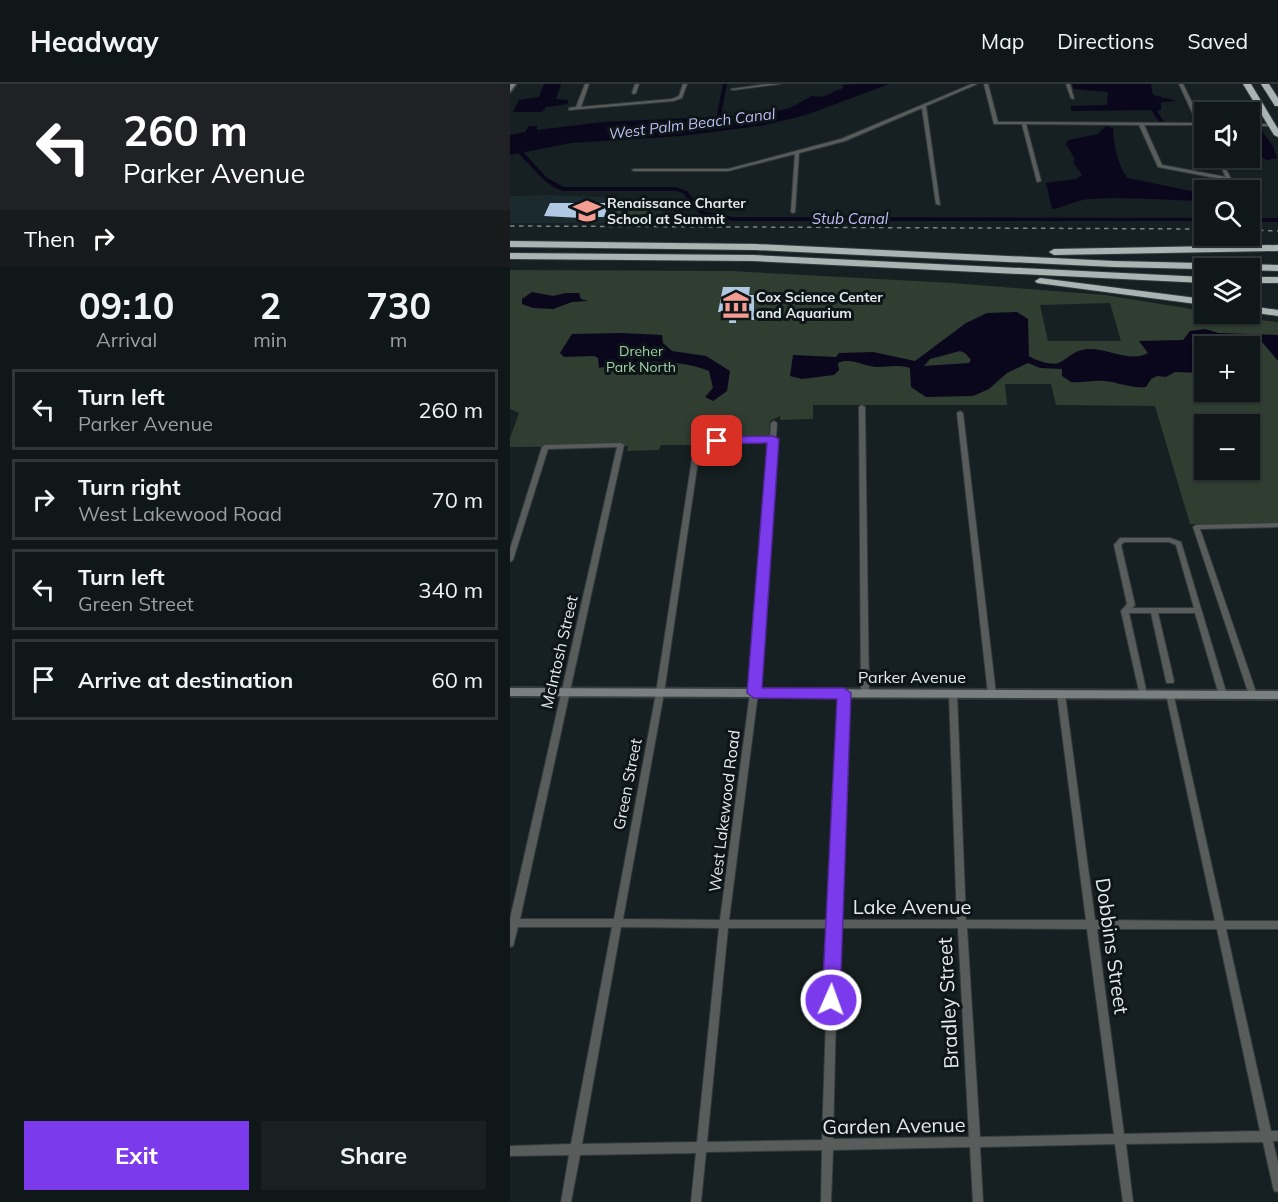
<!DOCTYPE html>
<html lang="en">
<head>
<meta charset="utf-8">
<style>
	:root { --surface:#101719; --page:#192022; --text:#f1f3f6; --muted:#9c9fa2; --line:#303638; --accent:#7c3aed }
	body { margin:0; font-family:Mulish,sans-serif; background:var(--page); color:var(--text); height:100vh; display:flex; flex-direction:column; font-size:22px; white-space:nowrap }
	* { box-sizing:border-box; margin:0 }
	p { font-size:20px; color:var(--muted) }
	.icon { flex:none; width:33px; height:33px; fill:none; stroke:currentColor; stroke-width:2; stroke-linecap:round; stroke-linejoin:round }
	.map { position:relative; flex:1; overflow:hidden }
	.sheet { display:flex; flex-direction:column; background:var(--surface); width:510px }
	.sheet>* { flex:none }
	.guide { background:#202124; color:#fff; overflow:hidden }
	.tools { position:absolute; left:684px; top:18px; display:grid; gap:12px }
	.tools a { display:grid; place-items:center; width:66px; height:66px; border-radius:0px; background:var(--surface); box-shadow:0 2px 4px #0004,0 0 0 2px var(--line); font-size:30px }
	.pin { position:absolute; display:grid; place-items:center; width:51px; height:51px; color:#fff; margin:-26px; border-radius:12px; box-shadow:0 3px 9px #0006 }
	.me { position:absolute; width:66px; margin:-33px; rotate:2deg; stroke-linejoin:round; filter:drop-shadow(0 0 4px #0008) }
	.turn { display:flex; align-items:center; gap:21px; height:126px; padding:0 24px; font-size:27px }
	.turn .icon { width:78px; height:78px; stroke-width:2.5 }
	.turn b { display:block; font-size:42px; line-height:51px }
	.then { display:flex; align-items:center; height:57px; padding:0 24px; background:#0003; gap:12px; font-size:22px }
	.eta { display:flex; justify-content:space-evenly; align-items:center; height:102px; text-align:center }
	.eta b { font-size:36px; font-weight:700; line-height:42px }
	.button { display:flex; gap:12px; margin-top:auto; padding:12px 24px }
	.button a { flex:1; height:69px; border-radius:0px; background:var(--accent); color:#fff; font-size:24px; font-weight:700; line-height:69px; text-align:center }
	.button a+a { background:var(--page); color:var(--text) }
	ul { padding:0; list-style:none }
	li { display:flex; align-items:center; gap:18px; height:81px; margin:0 12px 9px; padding:0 12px; border:3px solid var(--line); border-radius:0px }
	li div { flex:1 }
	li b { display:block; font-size:22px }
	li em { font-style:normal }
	header { display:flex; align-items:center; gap:36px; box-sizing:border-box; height:84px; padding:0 30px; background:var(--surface); border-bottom:2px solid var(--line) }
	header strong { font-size:28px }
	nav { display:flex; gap:33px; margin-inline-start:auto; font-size:21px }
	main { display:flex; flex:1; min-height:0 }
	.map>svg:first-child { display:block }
	.built { fill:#1a2a2e }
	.green { fill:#303d31; fill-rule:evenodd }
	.water { fill:#0a071d; fill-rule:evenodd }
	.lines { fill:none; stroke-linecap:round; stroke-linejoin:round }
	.canal { fill:#0a071d; fill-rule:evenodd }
	.building { fill:#b0c8e2 }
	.street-casing { stroke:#333b3d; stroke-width:2 }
	.secondary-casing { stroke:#333b3d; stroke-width:4 }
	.highway-casing { stroke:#333b3d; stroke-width:2 }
	.street { fill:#585c5b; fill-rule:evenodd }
	.secondary { fill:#79807f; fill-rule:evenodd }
	.highway { fill:#aab5b3; fill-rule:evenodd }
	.rail { stroke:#7c8385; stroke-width:1.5; stroke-dasharray:4.5 4.5; stroke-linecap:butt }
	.route { fill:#7c3aed; stroke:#51269a; stroke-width:1.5 }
	.labels { text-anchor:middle; stroke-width:6; stroke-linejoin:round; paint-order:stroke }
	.far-poi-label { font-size:14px; font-weight:bold; fill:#e4eaec; stroke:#0d1518; text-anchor:start }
	.far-park-label { font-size:14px; fill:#a5d3a9; stroke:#0d1518 }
	.far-water-label { font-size:15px; font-style:italic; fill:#bebef4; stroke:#0d1518 }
	.street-label { font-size:16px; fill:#e4eaec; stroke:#0d1518 }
	.near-street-label { font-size:20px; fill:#e4eaec; stroke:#0d1518 }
</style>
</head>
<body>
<header>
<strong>Headway</strong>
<nav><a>Map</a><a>Directions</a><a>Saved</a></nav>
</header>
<main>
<section class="sheet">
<div class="guide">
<div class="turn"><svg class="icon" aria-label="left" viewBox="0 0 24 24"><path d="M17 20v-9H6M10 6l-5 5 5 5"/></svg><div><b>260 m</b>Parker Avenue</div></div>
<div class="then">Then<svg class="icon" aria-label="right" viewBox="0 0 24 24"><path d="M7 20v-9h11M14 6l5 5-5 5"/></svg></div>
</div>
<div class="eta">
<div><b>09:10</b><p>Arrival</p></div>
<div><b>2</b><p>min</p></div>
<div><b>730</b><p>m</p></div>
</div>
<ul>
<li><svg class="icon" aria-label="left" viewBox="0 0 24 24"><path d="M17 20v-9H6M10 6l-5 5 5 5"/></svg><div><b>Turn left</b><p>Parker Avenue</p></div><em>260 m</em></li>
<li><svg class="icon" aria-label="right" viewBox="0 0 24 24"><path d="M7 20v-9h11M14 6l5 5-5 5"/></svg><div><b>Turn right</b><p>West Lakewood Road</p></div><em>70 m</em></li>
<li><svg class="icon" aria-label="left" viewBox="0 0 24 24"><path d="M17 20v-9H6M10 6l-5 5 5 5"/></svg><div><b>Turn left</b><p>Green Street</p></div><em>340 m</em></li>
<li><svg class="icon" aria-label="arrive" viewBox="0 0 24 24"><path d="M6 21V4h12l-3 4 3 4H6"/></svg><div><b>Arrive at destination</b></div><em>60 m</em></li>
</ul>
<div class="button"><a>Exit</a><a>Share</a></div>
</section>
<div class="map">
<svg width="768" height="1118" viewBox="0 0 768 1118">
	<rect width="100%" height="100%" fill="#161f21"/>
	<path class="built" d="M37,111L147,115L156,120L151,135L145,139H0V112Z"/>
	<path class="green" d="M108,119L146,120L142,132H103Z
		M0,186L221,187L443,199L595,211L694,227V230L768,238V440H680L645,322L546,321L541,300H495L497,321H303V335L270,336V332L260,337L259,357L223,358L222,361H151L149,366L117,367L118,362L0,363V354L9,329L0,325ZM600,219L611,257H538L530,221ZM694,262H740V308H694ZM694,340H740V386H694Z"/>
	<path class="water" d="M34,0H51L46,15L58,16V20L36,23L32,28H3L9,16L29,13Z
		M344,0H379L296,31L255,41L171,52L61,59L0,71V51L15,48L19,42H27V46L93,38L247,31L280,24L302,12L312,13L333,4V1Z
		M562,0H641L643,11L667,17L651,18V26L647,27L654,38L650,39L641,26L561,27V22L597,21L598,8L564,5Z
		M596,42L603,44C603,57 609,86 618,94L681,107L691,117C654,116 615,112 578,115C565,116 551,125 542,125L536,99L566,95L572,91L563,78L565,75L556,60L559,56L588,50Z
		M740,45L752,47L763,62L767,74L757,76C744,72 739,56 740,45Z
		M22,208L43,212L56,209H69L71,215L78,217L62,218L43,225L23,224L12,220V215Z
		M507,228L518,235L519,272C524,276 542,282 549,279C560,273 564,266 578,265C597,264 621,279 638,269L629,257L673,256L680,247L695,245L709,249L768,251V277L752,258L744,255L704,254L694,261V289L665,288L656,293L647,292L641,295L636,303C622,305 608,298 594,297C583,296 572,299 561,298L552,292V285L530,284L518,279L497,289L479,305L463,312L416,313L401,303L400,284C388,280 378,283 366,283C353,282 341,273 328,279L329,286L324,291L292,295L280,292L283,271L326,273L329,269L363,268L405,277L456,239L477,229ZM450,267L455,269L461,276L459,279L414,282L420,275Z
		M112,249L152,251L153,259L162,267L196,272L220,287L217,307L203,317L195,313L203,304L199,287C164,274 125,276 89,284L88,274L84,272L54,273L50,269L62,250Z"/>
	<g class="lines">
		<path class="canal" d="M213,0H217L209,41L207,42L205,41Z
			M9,68H13L37,94L54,103H165L177,107L193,127L223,133L694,134V137H223L189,129L173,109L165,107H53L45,104L34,96L9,70Z
			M740,134H768V138H740Z"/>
	</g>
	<path class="building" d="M40,119H99L94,133H72L71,134L34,132Z
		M213,203H240L239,211H244V236H226V239H219L220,228H208Z"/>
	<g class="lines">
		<defs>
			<path id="street" d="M75,0H79L71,23L162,15L169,12L173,0H177L172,14L163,17L59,26V24L66,23Z
				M125,0H129L126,9L124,10L122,9Z
				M257,0H270L223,6L221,5Z
				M462,0H467L416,22L430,121L426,120L412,24L335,57L289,69L285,128L283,129L281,128L285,70L218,87H124L122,86L124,85H218L331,55Z
				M474,0H478L488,38L687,39L669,0H673L692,39H694V41H693L694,49H692L689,41H634L652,81L716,93L706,74H710L727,106H723L717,96L648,83L629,41L516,40L531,97L527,98L512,40H484Z
				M556,0H560L564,15L561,14Z
				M740,40H761L763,41L761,42H740Z
				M352,321L355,323L359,609L358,611H352L351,609L349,323Z
				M450,327L453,329L486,610L485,612H479L478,610L447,329Z
				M264,337L267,339L248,609L219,836H319L330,609L331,607H337L338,609L329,836H447L439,610L440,608H446L447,610L456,836H576L547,610L548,608H554L555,610L585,836L705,837L656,610L657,608H663L714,837H768V845H716L761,1047H768V1057H763L768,1079V1108L764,1107L763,1103L753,1058L616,1060L623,1118H613L605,1060L470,1063L473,1118H463L460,1063L323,1066L321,1118H311L312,1066L196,1068L191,1118H181L186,1069L70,1071L61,1118H51L59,1071L0,1072V1062L61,1060L102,843H8L3,862L0,863V835L107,363L38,365L3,476L0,478V465L32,363L35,361L111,359L114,361L10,835H104L146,609L184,362L202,355L260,353L261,339ZM260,357L240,609L210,836L113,835L154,609L190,363L203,359ZM111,843L209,844L187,1058L72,1060ZM218,844H319L312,1056L197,1058ZM328,844H448L459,1053L323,1055ZM457,844L577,845L604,1050L470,1053ZM587,845H707L750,1047L614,1050Z
				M768,439V443L690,445L747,611L746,613H740L739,611L683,443L686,441Z
				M610,454H660L671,458L717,611L716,613H710L709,611L685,529H648L664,597L663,599H657L656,597L641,529H619L637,610L636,612H630L611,527L617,520L604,461ZM614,458H659L666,461L684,524H622L625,521L611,461Z"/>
			<path id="secondary" d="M0,0H6L0,8Z
				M0,604L768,607V615L0,612Z"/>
			<path id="highway" d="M733,0H741L768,45V53L764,51Z
				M751,0H759L768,14V22H765Z
				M0,157L245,160L604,177L768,181V187L604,183L245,166L0,163Z
				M768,161V167L544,171L539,168L544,165Z
				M0,169L243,171L694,193V199L243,177L0,175Z
				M740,193H768V199H740Z
				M530,194L694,215V221L527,199L525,197Z
				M740,222L768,226V232L740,228Z"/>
		</defs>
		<use href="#street" class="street-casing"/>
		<use href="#secondary" class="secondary-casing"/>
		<use href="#highway" class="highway-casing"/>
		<use href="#street" class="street"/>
		<use href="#secondary" class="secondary"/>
		<use href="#highway" class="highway"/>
		<path class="rail" d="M0,142L694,145
			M740,146L768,147"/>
	</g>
	<path class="route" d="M263,352L269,355L252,604H334L341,609L330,916L328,921L321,924L315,921L312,916L327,615L244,614L237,609L257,359L207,360L201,357L207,353Z"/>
	<defs>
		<symbol id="school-bare" viewBox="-9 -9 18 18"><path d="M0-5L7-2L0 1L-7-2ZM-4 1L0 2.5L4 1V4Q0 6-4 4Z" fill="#f59c91" stroke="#0d1518" stroke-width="2.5" paint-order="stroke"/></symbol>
		<symbol id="museum-bare" viewBox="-9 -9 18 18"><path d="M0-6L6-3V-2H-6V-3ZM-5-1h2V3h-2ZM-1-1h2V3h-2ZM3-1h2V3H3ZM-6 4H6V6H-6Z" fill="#f59c91" stroke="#0d1518" stroke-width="2.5" paint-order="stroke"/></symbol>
	</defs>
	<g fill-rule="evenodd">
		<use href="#school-bare" x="58" y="108" width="38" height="38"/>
		<use href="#museum-bare" x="207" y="202" width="38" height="38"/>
	</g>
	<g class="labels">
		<g class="far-poi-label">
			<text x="97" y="124">Renaissance Charter<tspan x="97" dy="16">School at Summit</tspan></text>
			<text x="246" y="218">Cox Science Center<tspan x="246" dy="16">and Aquarium</tspan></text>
		</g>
		<g class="far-park-label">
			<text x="131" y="272">Dreher<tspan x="131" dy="16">Park North</tspan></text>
		</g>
		<g class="far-water-label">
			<text transform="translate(182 40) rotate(-7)" y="5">West Palm Beach Canal</text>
			<text x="340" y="140">Stub Canal</text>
		</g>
		<g class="street-label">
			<text transform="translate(49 568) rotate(-77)" y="6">McIntosh Street</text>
			<text x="402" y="599">Parker Avenue</text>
			<text transform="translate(117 700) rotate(-79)" y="6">Green Street</text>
			<text transform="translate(214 727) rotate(-83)" y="6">West Lakewood Road</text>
		</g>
		<g class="near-street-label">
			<text x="402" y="830">Lake Avenue</text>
			<text transform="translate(602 862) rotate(82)" y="7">Dobbins Street</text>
			<text transform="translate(438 919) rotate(-93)" y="7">Bradley Street</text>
			<text transform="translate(384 1042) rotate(-1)" y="7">Garden Avenue</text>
		</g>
	</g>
</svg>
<div class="tools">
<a><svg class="icon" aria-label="sound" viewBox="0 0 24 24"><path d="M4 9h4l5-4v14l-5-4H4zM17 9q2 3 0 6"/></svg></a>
<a><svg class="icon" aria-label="search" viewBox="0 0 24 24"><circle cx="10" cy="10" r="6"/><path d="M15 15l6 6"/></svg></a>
<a><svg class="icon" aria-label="layers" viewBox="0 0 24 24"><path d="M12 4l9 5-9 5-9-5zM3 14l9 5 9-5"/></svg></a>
<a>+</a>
<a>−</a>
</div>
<div class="pin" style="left:207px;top:357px;background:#d93025"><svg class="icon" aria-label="arrive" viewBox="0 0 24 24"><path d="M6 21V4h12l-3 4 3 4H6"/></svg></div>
<svg class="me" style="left:321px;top:916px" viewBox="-20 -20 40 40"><circle r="17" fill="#7c3aed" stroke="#fff" stroke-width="3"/><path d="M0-11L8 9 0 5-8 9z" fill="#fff"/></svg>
</div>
</main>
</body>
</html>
